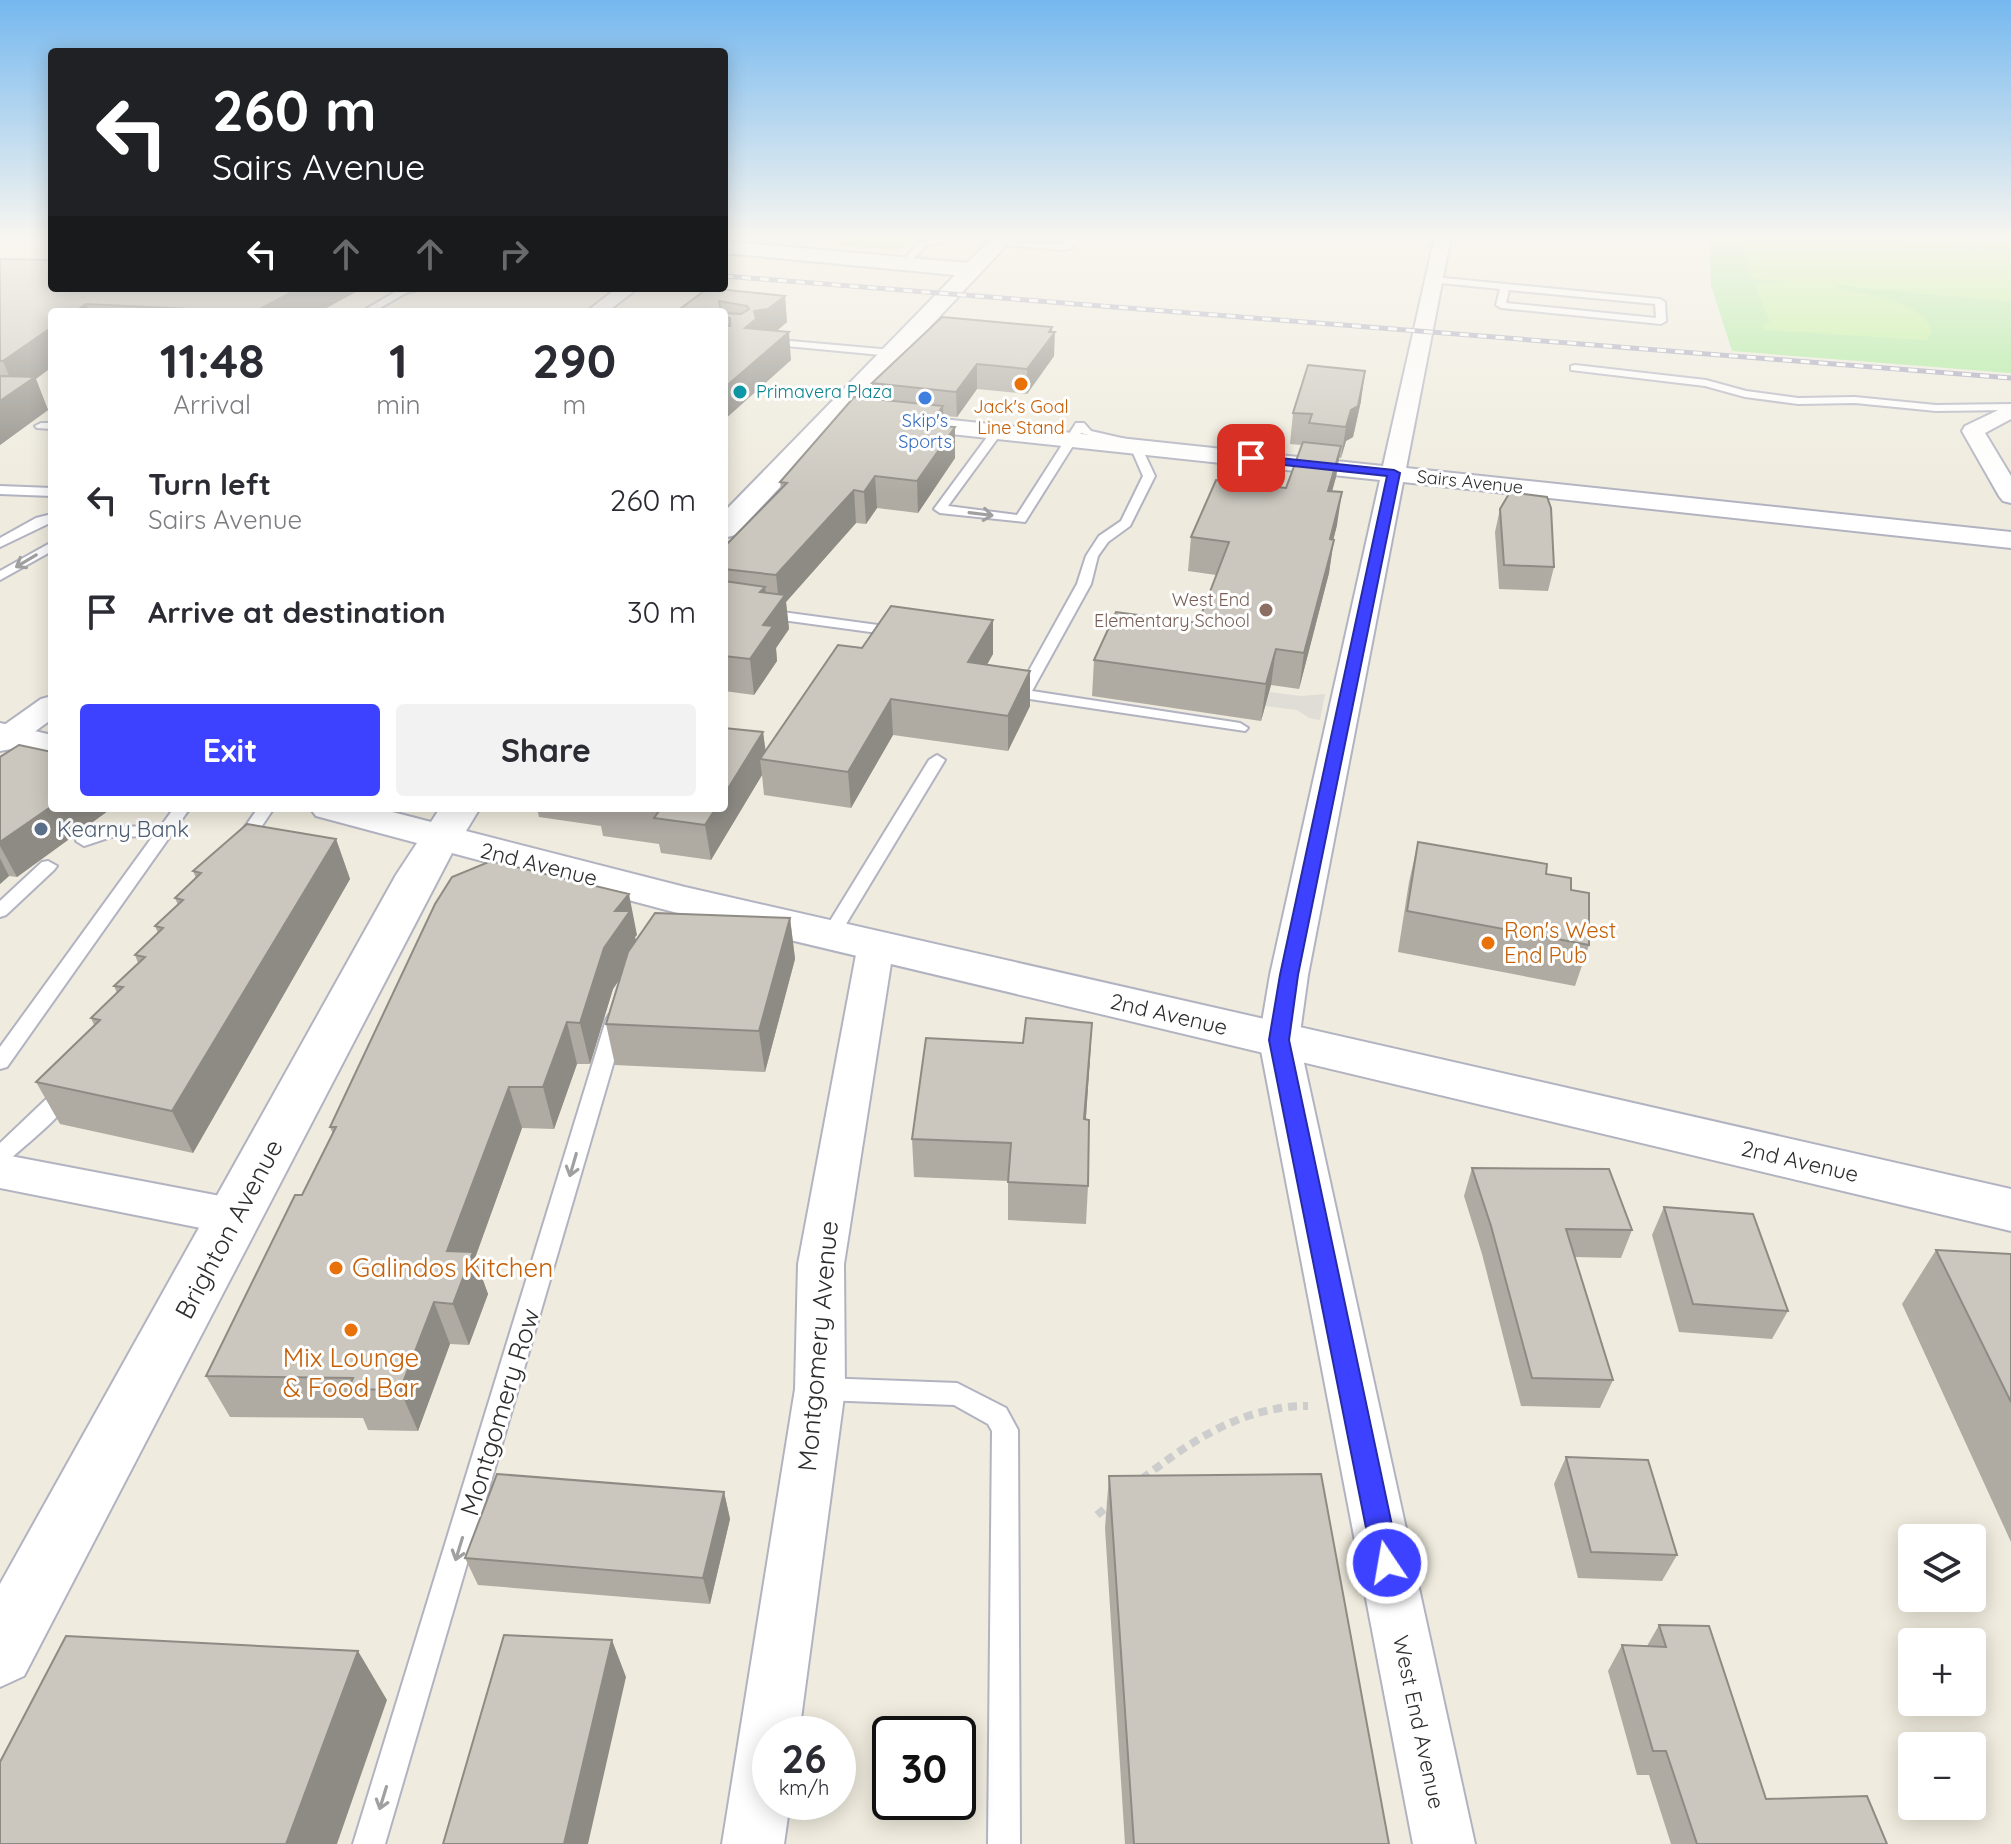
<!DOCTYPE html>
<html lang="en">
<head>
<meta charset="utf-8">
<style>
	:root { --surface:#fff; --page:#f2f2f3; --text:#2b2b33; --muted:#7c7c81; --accent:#3c42ff }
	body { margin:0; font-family:Quicksand,sans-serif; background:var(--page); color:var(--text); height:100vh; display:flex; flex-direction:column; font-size:30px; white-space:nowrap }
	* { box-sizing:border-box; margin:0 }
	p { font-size:26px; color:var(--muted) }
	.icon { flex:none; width:44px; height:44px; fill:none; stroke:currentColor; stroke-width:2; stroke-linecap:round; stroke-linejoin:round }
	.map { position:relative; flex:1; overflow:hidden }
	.panel { position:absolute; left:48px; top:308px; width:680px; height:504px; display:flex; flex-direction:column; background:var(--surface); border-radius:8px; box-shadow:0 4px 20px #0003 }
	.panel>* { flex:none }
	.hud { position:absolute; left:48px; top:48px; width:680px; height:244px; border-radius:8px; box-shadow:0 4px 20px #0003; background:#202124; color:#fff; overflow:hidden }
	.tools { position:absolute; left:1898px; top:1524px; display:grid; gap:16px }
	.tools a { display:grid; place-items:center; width:88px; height:88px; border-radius:8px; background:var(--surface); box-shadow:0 4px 20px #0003; font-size:40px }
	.speed { position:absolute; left:752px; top:1716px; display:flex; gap:16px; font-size:40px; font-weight:700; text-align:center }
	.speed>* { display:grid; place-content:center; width:104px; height:104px; border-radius:50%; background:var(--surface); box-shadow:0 4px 20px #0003; line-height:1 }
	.speed small { font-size:20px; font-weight:400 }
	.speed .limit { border:4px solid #111; border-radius:12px; background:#fff; color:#111 }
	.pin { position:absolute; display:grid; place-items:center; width:68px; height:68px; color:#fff; margin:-34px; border-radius:16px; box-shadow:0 4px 12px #0006 }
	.me { position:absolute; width:88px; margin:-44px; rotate:348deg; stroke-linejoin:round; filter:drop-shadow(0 0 6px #0008) }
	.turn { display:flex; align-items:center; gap:28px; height:168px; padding:0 32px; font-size:36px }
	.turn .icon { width:104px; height:104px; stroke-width:2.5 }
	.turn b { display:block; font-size:56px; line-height:68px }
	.lanes { display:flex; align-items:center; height:76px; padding:0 32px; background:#0003; justify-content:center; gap:40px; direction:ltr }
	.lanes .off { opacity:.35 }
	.eta { display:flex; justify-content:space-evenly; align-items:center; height:136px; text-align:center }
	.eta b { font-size:48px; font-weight:700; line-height:56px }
	.button { display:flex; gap:16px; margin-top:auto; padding:16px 32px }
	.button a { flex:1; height:92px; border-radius:8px; background:var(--accent); color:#fff; font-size:32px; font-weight:700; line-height:92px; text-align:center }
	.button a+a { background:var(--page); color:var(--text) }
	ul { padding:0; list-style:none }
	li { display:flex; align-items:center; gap:24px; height:112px; padding:0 32px }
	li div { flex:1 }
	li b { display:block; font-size:30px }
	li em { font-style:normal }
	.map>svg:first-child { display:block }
	.green { fill:#a6ea96 }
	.pitch { fill:#baf291 }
	.plaza { fill:#dfddd6 }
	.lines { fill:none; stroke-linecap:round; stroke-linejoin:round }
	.lane-casing { stroke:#b2b3c1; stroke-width:4 }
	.street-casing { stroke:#b2b3c1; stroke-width:4 }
	.secondary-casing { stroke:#b2b3c1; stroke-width:4 }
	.path { stroke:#cdcdcd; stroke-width:8; stroke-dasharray:9 6; stroke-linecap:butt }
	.lane { fill:#fff; fill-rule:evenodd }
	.street { fill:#fff; fill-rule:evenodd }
	.secondary { fill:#fff; fill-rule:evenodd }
	.rail-casing { stroke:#a0a0b9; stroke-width:5 }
	.rail { stroke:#fff; stroke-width:3; stroke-dasharray:9; stroke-linecap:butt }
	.wall { fill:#afaba3 }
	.shaded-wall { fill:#8e8b85 }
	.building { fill:#cbc7be; stroke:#8e8b85; stroke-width:2 }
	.oneway { stroke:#a0a0a0 }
	.route { fill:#3c42ff; stroke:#272ba6; stroke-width:2 }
	.food-dot { fill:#e8710a; stroke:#fff; stroke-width:3 }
	.culture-dot { fill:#0f9aa8; stroke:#fff; stroke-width:3 }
	.shop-dot { fill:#3f7fe0; stroke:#fff; stroke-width:3 }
	.education-dot { fill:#8d6e63; stroke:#fff; stroke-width:3 }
	.service-dot { fill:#5c6f8a; stroke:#fff; stroke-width:3 }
	.labels { text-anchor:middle; stroke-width:6; stroke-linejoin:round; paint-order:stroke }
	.far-culture-label { font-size:18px; fill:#0d838f; stroke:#fff; text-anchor:start }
	.far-food-label { font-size:18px; fill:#c56008; stroke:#fff }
	.far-shop-label { font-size:18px; fill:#366cbe; stroke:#fff }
	.far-street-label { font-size:18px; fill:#2d2d2d; stroke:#fff }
	.far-education-label { font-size:18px; fill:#785e54; stroke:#fff; text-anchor:end }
	.service-label { font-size:22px; fill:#4e5e75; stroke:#fff; text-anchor:start }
	.street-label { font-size:22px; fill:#2d2d2d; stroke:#fff }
	.food-label { font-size:22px; fill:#c56008; stroke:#fff; text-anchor:start }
	.near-street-label { font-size:26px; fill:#2d2d2d; stroke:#fff }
	.near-food-label { font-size:26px; fill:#c56008; stroke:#fff; text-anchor:start }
</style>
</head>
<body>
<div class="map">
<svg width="2011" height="1844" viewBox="0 0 2011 1844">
	<rect width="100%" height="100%" fill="#efebde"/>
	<path class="green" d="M848,236H924L898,250L834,245Z
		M1709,236H1947L2011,242V373L1732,351L1711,285Z"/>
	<path class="pitch" d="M1739,236H1827L2011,252V302L1831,285C1856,295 1926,298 1932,333L1926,340L1767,330L1761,326L1770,321L1754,284L1789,282L1751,278Z"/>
	<path class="plaza" d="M1270,692L1301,696L1325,694L1320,720L1309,718L1297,710L1265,706Z"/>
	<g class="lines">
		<defs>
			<path id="lane" d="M724,236H733L724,242Z
				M945,236H959L926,246L907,265L900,263L920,242Z
				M1074,236H1083L1072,248L1062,250L993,244L997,241L1062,244Z
				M1434,277L1660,299L1665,302L1666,321L1661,324L1501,308L1496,305L1500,289L1431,282ZM1509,290L1655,304L1656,318L1506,303Z
				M425,288L406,293L373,312H361L400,289Z
				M768,339L892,350L897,353L892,356L765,344V340Z
				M1575,365L1706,380L1746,391L1798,398L1855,397L1936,405L2011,404V410L1936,411L1855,403L1798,404L1745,397L1705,386L1571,370V366Z
				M41,423H52V429L37,428L35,426Z
				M1076,423H1084L1091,431L1139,442L1155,476L1130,526L1108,542L1098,556L1091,584L1032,691L1240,723L1248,728L1245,731L1023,698L1016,694L1077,584L1086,556L1099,536L1121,521L1143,476L1130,446L1081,433L1025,522L940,513L934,509L993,429L997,428L1003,431L948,506L1017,515Z
				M0,486L52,488V496L0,494Z
				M52,514V522L0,547V538L36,518Z
				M52,542V551L0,580V571Z
				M724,604L900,628L907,632L900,636L724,612Z
				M937,755L945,760L840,934L837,938H825L822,934L929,760Z
				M174,808H190L7,1067L0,1069V1047L153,836L111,837L84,846L76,841L78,837L109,827L161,826Z
				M258,808H274L247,848H235L233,844Z
				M48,861L57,866L54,870L6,915L0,917V901L42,862Z
				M616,1013L623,1015L626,1020L385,1844H353L606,1020L609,1015Z
				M67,1084L74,1086L77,1091C61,1118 31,1140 8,1161L0,1163V1143L60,1086Z
				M822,1378L957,1383L1006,1408L1018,1430L1020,1844H988L992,1431L988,1424L954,1405L822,1400L813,1397L810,1389L813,1381Z"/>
			<path id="street" d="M1435,236H1451L1406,468L2011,532V548L1403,482L1308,975L1299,1040L1475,1844H1413L1259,1040L1270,975L1380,480L895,428L884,421L895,414L1383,466Z
				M1994,236H2011V242L1996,240Z
				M617,288H638L607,312H586Z
				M2011,404V419L1985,433L2011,476V503L2003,501L1999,496L1962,431L1965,426Z
				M52,696V719L11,749L0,751V728L41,699Z
				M876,932L889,936L894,944L844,1264L845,1389L799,1734H770V1802H790L784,1844H722L795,1389L798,1264L858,944L863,936Z
				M0,1154L236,1199L252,1205L258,1217L252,1229L236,1235L0,1188Z"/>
			<path id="secondary" d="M994,236H1015L735,535L724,538V512L955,275L724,253V241L967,263Z
				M0,723L52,735V757L0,745Z
				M310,808H377L431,822L440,808H480L466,831L685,887L2011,1189V1231L685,915L452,853L24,1676L0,1687V1584L396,875L417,843L316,816Z"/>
		</defs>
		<use href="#lane" class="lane-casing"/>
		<use href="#street" class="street-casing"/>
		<use href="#secondary" class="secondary-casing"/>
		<path class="path" d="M1142,1479C1192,1440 1243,1406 1308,1406
			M1097,1515L1112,1503"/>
		<use href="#lane" class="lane"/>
		<use href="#street" class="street"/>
		<use href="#secondary" class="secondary"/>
		<defs>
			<path id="rail" d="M724,276L2011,378"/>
		</defs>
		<use href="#rail" class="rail-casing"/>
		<use href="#rail" class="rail"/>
	</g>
	<path class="wall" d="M0,259L52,288H363L319,312H52L36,379L48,410L0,445Z
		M708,288L785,296L787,322L776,331L791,360L724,420V312H676Z
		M1052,327L1054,356L1027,394L977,389L957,417L943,416L944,426L955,458L918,513L877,508L866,524L856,523L786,602L789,629L776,648L777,661L754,695L724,691V547L781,489L780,482L872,398V383Z
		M1361,401L1353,437L1346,441L1341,458H1339L1336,477L1332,491L1337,525L1333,540L1329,573L1299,689L1271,685L1261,721L1092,696L1094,660L1198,623L1216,575L1188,571L1191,537L1286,488L1301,445L1290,444L1293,413Z
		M1500,509L1554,567L1548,591L1499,589L1495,532Z
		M862,648L993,654L987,665L1030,671V706L1008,751L893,735L851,808L764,795L762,775L711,860L661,853L659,844L603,836L601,826L539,817L537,808H724L763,732L765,751Z
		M0,757L52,808H112L17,877L9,876L0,884Z
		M336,839L350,879L193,1153L60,1124L36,1082L94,1025L91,1018L117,993L114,986L138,963L135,955L158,933L155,926L178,905L175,898L196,878L193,871Z
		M1418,842L1546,874L1571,890L1589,945L1575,986L1398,952L1409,882Z
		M790,918L795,959L765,1072L615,1065L606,1024L619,980L613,989L590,1064H577L554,1129L522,1128L475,1258L488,1294L469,1345L450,1344L418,1431L368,1430L363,1418L230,1417L206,1376L302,1195L333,1134L330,1127L637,935L635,937L636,940Z
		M1092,1023L1086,1119L1088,1186L1086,1224L1008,1220V1181L914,1177L912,1139L1023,1043Z
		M1472,1168L1632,1230L1621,1258L1574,1257L1613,1380L1600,1408L1521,1406L1482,1254L1464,1196Z
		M1664,1207L1788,1311L1772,1339L1679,1332L1652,1235Z
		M1936,1250L2011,1254V1542L1902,1304Z
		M1566,1457L1677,1555L1662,1581L1578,1578L1554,1484Z
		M1109,1476L1389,1844H1125L1105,1528Z
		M724,1492L730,1519L710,1604L478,1585L465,1558Z
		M1659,1625L1766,1799L1887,1844H1671L1649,1775H1637L1608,1671L1622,1645L1647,1646Z"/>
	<path class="shaded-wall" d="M759,236H781L759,240Z
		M300,288H363L319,312H254Z
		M785,296L787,322L771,336L745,328L754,311Z
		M86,304L90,312H74Z
		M52,327V367L36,379L48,410L0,445V401L15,391L3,361Z
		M1052,327V336L1055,332L1054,356L1027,394V369Z
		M789,332L791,360L724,420V388Z
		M977,364V389L957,417L956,392Z
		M1365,371L1361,401L1353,437L1346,441L1341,458L1346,427Z
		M943,406L944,436L929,425Z
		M955,427V458L918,513L917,481Z
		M1341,446L1336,477L1323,524L1328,491Z
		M875,476L877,508L866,524L864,492Z
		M854,490L856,523L786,602L789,629L776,648L777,661L754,695L750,659L760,592L765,587L769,618L779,603L776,575Z
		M1342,492L1337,525L1325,573L1330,539Z
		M1334,540L1329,573L1299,689L1304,653Z
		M993,620V654L968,697V662Z
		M1276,649L1271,685L1261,721L1266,684Z
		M1030,671V706L1008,751V716Z
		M891,699L893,735L851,808L848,772Z
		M763,732L767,760L760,759L762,775L711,860L705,825L716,808H724V795Z
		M52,806V808H112L17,877L0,846V842Z
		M336,839L350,879L193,1153L172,1111Z
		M0,858L9,876L0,884Z
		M629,894L637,935L635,937L638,952L613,989L590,1064L580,1023L615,911Z
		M790,918L795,959L765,1072L759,1031Z
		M567,1022L577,1064L554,1129L543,1087Z
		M1092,1023L1090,1060L1083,1157L1084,1119Z
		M509,1087L522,1128L475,1258L488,1294L469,1345L453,1304L447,1251Z
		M434,1302L450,1344L418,1431L400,1390Z
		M724,1492L730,1519L710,1604L703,1578Z
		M612,1640L626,1677L588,1844H564Z
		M358,1651L387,1700L337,1844H286Z"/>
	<path class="building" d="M0,259L52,260V288H300L254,312L86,304L74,312H52V327L3,361H0Z
		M708,288L785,296L768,309L754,311L756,319L745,328L789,332L724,388V326H730V318L724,317V313L741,314L749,309L747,306L719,301L721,312H676Z
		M942,317L1052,327L1049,332H1055L1027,369L977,364L956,392L872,383Z
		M1308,365L1365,371L1358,406L1351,410L1346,427L1309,423L1312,414L1293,413Z
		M0,376L35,377L0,401Z
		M854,397L943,406L929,425L955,427L917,481L875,476L864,492L854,490L776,575L724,569V547L787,483L780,482Z
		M1303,442L1341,446L1328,491L1342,492L1330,539L1334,540L1304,653L1276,649L1266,684L1094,660L1116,612L1198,623L1229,542L1191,537L1216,480L1286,488Z
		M1510,492L1547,497L1551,508L1554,567L1504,565L1500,509Z
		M724,581L765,587L760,592L785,595L763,625L773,626L750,659L724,656Z
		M891,606L993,620L968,662L1030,671L1008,716L891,699L848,772L760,759L838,645L862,648Z
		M724,728L763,732L724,795Z
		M19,745L52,752V806L0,842V757Z
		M642,808H716L705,825L654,818L659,811Z
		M247,824L336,839L172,1111L36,1082L100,1020L91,1018L123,987L114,986L145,957L135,955L163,928L155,926L183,900L175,898L201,873L193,871Z
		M1418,842L1547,864L1546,874L1571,878V890L1589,893V945L1407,911Z
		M491,861L629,894L615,911H630L604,948L580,1023L567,1022L543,1087H509L447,1251L473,1252L453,1304L434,1302L400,1390L348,1389L353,1378L206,1376L295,1195H302L336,1127H330L435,904L452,877Z
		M655,913L790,918L759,1031L606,1024L628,952Z
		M1026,1018L1092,1023L1084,1119L1089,1120L1088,1186L1008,1182L1011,1143L912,1139L926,1038L1023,1043Z
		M1472,1168L1609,1169L1632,1230L1566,1229L1613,1380L1532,1378L1491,1226Z
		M1664,1207L1753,1214L1788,1311L1693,1304Z
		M1936,1250L2011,1254V1402Z
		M1566,1457L1648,1460L1677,1555L1591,1552Z
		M497,1474L724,1492L703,1578L465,1558Z
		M1321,1474L1389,1844H1134L1109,1476Z
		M1659,1625L1709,1626L1766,1799L1867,1796L1887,1844H1697L1666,1751H1653L1622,1645L1666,1647Z
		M504,1635L612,1640L564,1844H443Z
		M66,1636L358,1651L286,1844H0V1762Z"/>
	<defs><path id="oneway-shaft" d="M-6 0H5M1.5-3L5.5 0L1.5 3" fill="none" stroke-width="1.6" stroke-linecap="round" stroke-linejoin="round" transform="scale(2)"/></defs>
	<g class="oneway">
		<use href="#oneway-shaft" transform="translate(981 514) rotate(7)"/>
		<use href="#oneway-shaft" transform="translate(26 561) rotate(149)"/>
		<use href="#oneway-shaft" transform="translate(573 1165) rotate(106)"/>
		<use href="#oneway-shaft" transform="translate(459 1549) rotate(107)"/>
		<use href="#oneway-shaft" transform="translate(383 1798) rotate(107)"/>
	</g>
	<linearGradient id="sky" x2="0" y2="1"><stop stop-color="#75b8ef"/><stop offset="0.48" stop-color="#f8f6f0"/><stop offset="1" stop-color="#f8f6f0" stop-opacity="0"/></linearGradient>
	<rect width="2011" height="494" fill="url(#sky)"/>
	<path class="route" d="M1251,455L1394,470L1400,473L1298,975L1289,1040L1400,1563L1396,1573L1387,1577L1377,1573L1373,1563L1269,1040L1280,975L1387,476L1247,461L1245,458Z"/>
	<g class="food-dot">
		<circle cx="1021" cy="384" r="8"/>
		<circle cx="1488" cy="943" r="8"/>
		<circle cx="336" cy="1268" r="8"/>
		<circle cx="351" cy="1330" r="8"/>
	</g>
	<circle class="culture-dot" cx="740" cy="392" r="8"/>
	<circle class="shop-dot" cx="925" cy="398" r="8"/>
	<circle class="education-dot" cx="1266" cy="610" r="8"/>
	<circle class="service-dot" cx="41" cy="829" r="8"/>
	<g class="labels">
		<g class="far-culture-label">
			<text x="756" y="398">Primavera Plaza</text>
		</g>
		<g class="far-food-label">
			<text x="1021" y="413">Jack's Goal<tspan x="1021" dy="21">Line Stand</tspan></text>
		</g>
		<g class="far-shop-label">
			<text x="925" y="427">Skip's<tspan x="925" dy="21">Sports</tspan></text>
		</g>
		<g class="far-street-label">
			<text transform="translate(1470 482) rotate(6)" y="6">Sairs Avenue</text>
		</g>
		<g class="far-education-label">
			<text x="1250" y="606">West End<tspan x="1250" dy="21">Elementary School</tspan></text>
		</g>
		<g class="service-label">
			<text x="57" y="837">Kearny Bank</text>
		</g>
		<g class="street-label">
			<text transform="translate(539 864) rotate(14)" y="8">2nd Avenue</text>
			<text transform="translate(1169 1014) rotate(13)" y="8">2nd Avenue</text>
			<text transform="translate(1800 1161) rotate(13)" y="8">2nd Avenue</text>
			<text transform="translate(1419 1722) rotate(78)" y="8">West End Avenue</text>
		</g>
		<g class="food-label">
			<text x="1504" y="938">Ron's West<tspan x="1504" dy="25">End Pub</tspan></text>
		</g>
		<g class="near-street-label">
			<text transform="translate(229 1229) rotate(-62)" y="9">Brighton Avenue</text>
			<text transform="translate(818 1346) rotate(-85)" y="9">Montgomery Avenue</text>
			<text transform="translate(500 1412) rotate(-73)" y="9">Montgomery Row</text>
		</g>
		<g class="near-food-label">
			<text x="352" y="1277">Galindos Kitchen</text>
			<text x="351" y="1367" text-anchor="middle">Mix Lounge<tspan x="351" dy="30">&amp; Food Bar</tspan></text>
		</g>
	</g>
</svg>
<div class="tools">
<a><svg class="icon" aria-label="layers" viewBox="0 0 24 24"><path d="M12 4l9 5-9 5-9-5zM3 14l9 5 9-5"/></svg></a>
<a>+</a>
<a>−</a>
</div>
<div class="speed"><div>26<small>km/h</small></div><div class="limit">30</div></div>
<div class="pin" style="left:1251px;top:458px;background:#d93025"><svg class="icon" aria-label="arrive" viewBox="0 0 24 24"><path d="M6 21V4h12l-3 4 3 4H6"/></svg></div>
<svg class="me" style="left:1387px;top:1563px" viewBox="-20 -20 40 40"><circle r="17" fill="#3c42ff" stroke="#fff" stroke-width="3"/><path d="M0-11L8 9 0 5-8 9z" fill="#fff"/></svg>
<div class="hud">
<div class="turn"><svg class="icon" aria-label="left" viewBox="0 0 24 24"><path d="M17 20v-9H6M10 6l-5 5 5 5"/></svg><div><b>260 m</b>Sairs Avenue</div></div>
<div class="lanes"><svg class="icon" aria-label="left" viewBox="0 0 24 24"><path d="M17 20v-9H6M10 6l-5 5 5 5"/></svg><svg class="icon off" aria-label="ahead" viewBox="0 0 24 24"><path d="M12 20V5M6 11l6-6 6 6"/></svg><svg class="icon off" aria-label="ahead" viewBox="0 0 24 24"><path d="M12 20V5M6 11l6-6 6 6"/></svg><svg class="icon off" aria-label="right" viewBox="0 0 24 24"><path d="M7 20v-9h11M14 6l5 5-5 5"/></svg></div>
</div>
<section class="panel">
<div class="eta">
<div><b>11:48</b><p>Arrival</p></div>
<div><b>1</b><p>min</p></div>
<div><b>290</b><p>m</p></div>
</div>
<ul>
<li><svg class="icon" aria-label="left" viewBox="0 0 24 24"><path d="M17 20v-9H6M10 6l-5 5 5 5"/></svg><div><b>Turn left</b><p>Sairs Avenue</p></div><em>260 m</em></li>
<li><svg class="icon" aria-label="arrive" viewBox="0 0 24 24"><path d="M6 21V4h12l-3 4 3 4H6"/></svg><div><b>Arrive at destination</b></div><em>30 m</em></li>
</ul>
<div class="button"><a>Exit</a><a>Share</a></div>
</section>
</div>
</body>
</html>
